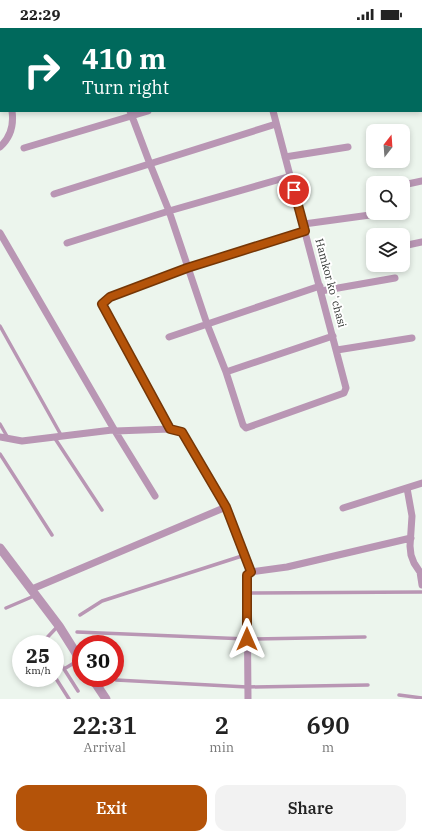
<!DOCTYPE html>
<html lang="en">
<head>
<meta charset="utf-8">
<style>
	:root { --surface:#fff; --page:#f2f2f2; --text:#222; --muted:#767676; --accent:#b45309 }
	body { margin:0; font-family:"IBM Plex Serif",serif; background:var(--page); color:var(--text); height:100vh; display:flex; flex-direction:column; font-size:15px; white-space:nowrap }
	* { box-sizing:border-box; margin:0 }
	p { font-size:13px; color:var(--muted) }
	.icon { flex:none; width:22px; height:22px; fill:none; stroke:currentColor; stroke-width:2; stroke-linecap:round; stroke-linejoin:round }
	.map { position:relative; height:671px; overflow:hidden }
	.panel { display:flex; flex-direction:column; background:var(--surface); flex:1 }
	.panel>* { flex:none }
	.guide { position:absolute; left:0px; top:0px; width:422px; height:84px; box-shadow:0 2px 6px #0003; background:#00695c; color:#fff; overflow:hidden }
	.needle { width:26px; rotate:17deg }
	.buttons { position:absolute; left:366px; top:96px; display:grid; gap:8px }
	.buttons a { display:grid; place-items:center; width:44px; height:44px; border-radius:8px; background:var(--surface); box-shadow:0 2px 6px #0003; font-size:20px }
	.speed { position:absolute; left:12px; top:607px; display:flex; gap:8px; font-size:20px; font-weight:700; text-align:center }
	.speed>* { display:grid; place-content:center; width:52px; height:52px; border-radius:50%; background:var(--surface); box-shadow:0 2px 6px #0003; line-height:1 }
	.speed small { font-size:10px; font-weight:400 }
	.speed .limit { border:6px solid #d22; background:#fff; color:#111 }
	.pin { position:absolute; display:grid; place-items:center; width:34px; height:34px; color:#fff; margin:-17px; border:2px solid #fff; border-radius:50%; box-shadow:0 1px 4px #0007 }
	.me { position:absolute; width:44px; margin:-22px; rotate:0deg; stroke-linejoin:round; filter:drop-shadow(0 0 3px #0008) }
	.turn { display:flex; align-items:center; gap:14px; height:84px; padding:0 16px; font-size:18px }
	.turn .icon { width:52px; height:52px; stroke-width:2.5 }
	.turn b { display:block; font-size:28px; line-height:34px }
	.eta { display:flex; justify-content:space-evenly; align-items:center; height:68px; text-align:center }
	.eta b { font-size:24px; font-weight:600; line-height:28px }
	.action { display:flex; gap:8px; margin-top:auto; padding:8px 16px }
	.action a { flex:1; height:46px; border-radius:12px; background:var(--accent); color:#fff; font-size:16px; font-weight:600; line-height:46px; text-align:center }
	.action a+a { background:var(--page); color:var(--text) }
	.status { display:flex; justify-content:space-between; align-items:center; height:28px; padding:0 20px; background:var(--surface); direction:ltr }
	.status svg { height:11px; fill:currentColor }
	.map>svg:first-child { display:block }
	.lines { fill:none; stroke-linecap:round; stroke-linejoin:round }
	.service { stroke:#b996b4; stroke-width:3.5 }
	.minor { stroke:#b996b4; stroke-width:7 }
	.tertiary { stroke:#b996b4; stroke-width:9 }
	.route-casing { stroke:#753606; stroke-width:10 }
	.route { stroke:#b45309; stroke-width:7 }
	.labels { text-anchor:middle; stroke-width:4; stroke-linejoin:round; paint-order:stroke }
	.street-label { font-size:11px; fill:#313532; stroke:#fff }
</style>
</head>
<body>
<div class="status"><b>22:29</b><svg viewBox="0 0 49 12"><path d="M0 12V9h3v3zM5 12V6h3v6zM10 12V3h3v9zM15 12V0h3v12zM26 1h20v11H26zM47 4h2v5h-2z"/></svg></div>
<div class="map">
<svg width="422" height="671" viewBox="0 0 422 671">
	<rect width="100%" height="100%" fill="#ecf5ed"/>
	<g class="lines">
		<path class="service" d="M0,298L61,407
			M0,396L8,410
			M54,409L102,482
			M0,426L52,507
			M226,479L251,544
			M247,565L422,564
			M6,580L34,568
			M80,587L102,573L245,527
			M77,604L247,611L365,609
			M41,616L58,598
			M55,626L64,641
			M55,649L69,671
			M116,652L247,659L368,657
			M78,663L64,641L79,632
			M399,667L422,670"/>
		<path class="minor" d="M101,0V1
			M52,1L55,0
			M242,1L246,0
			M259,1L262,0
			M0,17L1,20
			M130,83L150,136L169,183L207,296L226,344L243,397L246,400L344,365L346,360L273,83
			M0,119C11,109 14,97 12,83
			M24,120L148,83
			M285,129L348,119
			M403,157L422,153
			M54,166L276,96
			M304,196L370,187
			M0,205L115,403L155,468
			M67,215L169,183L291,148
			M403,218L422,214
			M321,263L395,250
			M169,309L320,258
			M337,322L412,310
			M226,344L333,308
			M170,401L102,276L110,269L187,240L305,203
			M0,409L22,413L112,402L115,403L170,401L181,404L226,479L32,561
			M407,460L412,488L410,518L411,527L414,535L420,544L422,557
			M343,480L422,455
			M248,671L247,547L251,544L287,539L411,510"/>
		<path class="tertiary" d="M0,520L59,598L81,633
			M92,650L106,671"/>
	</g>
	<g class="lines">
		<defs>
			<path id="route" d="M247,611V547L251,544L226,479L182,404L170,401L102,276L110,269L187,240L305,203L294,162"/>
		</defs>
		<use href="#route" class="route-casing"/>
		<use href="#route" class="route"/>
	</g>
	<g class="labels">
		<g class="street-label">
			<text transform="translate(331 255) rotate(75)" y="4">Hamkor koʻchasi</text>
		</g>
	</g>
</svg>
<div class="buttons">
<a><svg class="needle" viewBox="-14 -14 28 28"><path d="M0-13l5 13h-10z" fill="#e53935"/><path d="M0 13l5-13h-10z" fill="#767676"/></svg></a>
<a><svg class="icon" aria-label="search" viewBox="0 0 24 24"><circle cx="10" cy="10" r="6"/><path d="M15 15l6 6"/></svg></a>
<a><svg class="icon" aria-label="layers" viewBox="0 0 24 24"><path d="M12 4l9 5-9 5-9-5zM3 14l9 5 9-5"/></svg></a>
</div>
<div class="speed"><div>25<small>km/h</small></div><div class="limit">30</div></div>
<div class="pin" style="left:294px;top:162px;background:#d93025"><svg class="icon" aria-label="arrive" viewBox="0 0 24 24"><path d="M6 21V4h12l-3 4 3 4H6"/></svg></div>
<svg class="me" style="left:247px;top:611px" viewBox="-20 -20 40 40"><path d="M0-17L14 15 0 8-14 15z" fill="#b45309" stroke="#fff" stroke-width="4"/></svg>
<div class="guide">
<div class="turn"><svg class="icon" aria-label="right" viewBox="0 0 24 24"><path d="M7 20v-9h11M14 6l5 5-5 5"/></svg><div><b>410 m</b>Turn right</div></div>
</div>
</div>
<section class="panel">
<div class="eta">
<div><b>22:31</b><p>Arrival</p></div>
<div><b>2</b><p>min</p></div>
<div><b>690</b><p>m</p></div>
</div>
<div class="action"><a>Exit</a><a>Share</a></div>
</section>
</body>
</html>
